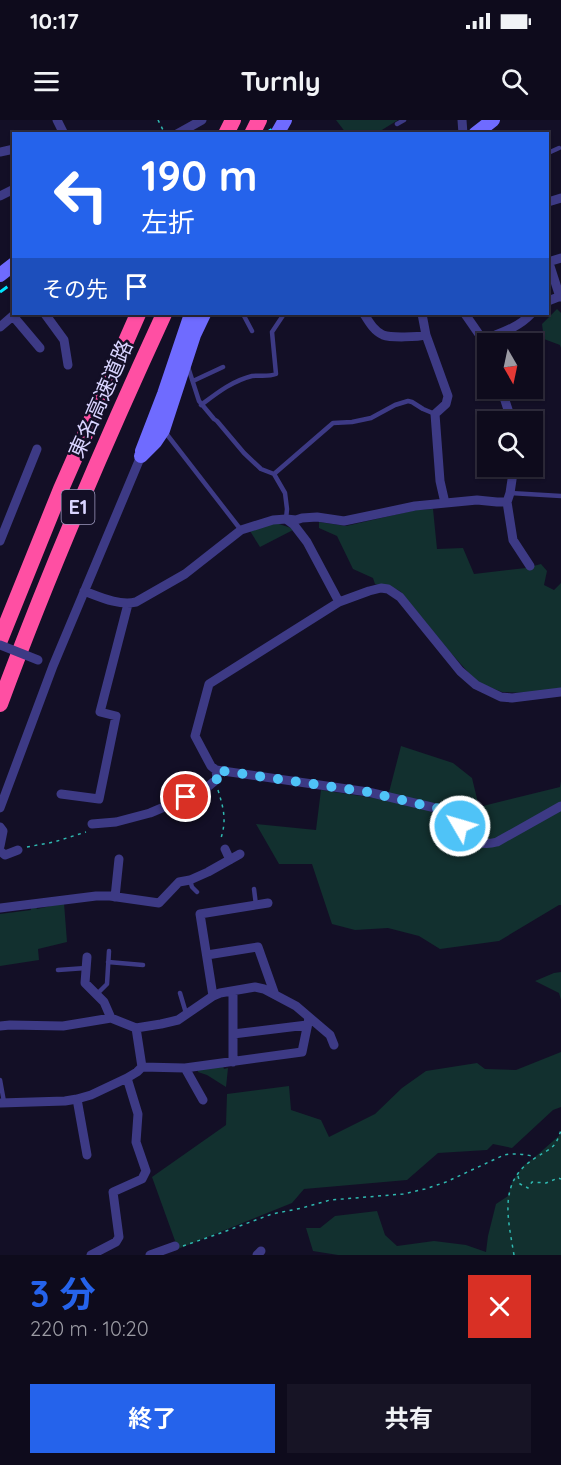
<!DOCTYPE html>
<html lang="ja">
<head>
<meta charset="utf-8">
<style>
	:root { --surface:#0e0b1c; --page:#171425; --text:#f1f3f6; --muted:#9b9ba3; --line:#2e2b3b; --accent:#2563eb }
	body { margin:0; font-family:Quicksand,"Noto Sans JP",sans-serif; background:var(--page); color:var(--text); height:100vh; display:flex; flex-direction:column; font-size:22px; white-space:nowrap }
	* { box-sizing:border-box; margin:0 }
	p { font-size:20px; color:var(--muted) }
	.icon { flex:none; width:33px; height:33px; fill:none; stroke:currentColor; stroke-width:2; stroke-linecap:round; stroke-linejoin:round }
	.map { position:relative; height:1135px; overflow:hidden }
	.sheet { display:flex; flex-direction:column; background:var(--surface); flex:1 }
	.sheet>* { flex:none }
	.top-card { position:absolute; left:12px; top:12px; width:537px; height:183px; border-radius:0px; box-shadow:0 2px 4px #0004,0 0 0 2px var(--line); background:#2563eb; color:#fff; overflow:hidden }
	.needle { width:39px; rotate:171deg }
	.buttons { position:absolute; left:477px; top:213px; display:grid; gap:12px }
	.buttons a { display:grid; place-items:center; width:66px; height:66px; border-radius:0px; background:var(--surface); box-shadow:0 2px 4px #0004,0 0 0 2px var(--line); font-size:30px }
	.pin { position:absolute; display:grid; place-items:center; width:51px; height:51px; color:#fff; margin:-26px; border:3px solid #fff; border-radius:50%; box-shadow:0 2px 6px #0007 }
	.me { position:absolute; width:66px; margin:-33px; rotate:308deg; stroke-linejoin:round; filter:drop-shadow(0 0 4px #0008) }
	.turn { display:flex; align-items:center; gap:21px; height:126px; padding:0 30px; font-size:27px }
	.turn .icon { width:78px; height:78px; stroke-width:2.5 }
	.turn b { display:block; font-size:42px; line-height:51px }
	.then { display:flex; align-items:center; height:57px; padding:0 30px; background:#0003; gap:12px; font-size:22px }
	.round { display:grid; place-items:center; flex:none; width:63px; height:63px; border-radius:0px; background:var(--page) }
	.headline { display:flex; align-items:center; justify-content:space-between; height:102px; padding:0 30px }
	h1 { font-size:36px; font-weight:700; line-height:45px; color:var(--accent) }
	.action { display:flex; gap:12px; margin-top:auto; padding:12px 30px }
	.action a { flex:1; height:69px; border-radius:0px; background:var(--accent); color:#fff; font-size:24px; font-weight:700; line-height:69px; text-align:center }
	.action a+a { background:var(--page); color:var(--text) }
	.status { display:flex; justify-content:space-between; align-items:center; height:42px; padding:0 30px; background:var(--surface); direction:ltr }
	.status svg { height:16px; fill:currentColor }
	header { display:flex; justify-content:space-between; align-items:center; height:78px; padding:0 30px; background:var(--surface); font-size:27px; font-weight:700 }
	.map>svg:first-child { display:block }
	.green { fill:#12302f }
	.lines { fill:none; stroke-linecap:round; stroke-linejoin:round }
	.path { stroke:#2fb8b0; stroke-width:1.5; stroke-dasharray:3 4.5; stroke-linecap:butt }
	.lane { stroke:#3d3a85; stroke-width:4.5 }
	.street { stroke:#3d3a85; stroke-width:9 }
	.secondary { stroke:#6f6bff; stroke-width:14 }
	.highway { stroke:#ff4fa3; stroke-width:16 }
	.rail { stroke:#00e5ff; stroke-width:3; stroke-dasharray:9 8; stroke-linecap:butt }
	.street-bridge { stroke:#3d3a85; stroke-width:9 }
	.secondary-bridge { stroke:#6f6bff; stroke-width:14 }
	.highway-bridge { stroke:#ff4fa3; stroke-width:16 }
	.route { stroke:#4fc3f7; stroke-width:10; stroke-dasharray:0 18 }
	.labels { text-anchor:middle; stroke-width:5; stroke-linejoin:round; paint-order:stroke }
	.shield { fill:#130f26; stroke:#9e99be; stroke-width:1.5 }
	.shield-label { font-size:20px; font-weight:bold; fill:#d9d4ff }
	.street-label { font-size:21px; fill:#d9d4ff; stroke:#130f26 }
</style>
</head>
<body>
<div class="status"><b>10:17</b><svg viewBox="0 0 49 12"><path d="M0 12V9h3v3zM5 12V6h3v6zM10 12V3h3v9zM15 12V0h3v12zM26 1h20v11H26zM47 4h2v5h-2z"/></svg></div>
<header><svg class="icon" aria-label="menu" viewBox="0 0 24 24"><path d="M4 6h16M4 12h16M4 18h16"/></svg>Turnly<svg class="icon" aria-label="search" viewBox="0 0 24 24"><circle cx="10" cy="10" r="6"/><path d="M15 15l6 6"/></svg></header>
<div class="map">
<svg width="561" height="1135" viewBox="0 0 561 1135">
	<rect width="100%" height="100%" fill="#130f26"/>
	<path class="green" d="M336,0H398L377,13H346Z
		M557,189L561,193V228L560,225L544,219L542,204Z
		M433,389L437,429L463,428L474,454L526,448L541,444L547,451L544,465L554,470L561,463V568L527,573L502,572L477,562L450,532L401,472C391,465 386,468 375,464L373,458L353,449L337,416L319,408V402L346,406L416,390Z
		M276,403L291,408L293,410L260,427L250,411Z
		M401,626L453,643L472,658L479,687L560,667L561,661V785H559L499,821L440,829L419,816L388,808L355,810L332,804L312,744H279L256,704L316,710L321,670L387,680Z
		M64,783L67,822L38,829L39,840L0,846V794L31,790V788L36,787L37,789Z
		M561,852V880L559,873L535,861L554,853Z
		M561,932V987L553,990L512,1028L493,1024L487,1030L438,1033L407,1060L304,1069L292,1083L178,1129L152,1057L226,1005L227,974L289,966L291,990L321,1000L329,1017L375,994L402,968L426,951L477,943L485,949L516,950Z
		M223,946L224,949L228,948L226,967L207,955L198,952V950Z
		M561,1014V1135H338L313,1131L306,1108H320L335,1096L377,1091L385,1115L397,1126L434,1121L466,1125L486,1132L488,1116L496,1084L508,1076L512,1062L523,1046L535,1037Z"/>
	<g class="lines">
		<path class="path" d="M158,0L165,14
			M359,14V13
			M218,670C224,690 227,701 220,721
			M27,727L54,722L86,712
			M518,1056L520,1064L528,1068L532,1062L546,1063L558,1058L561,1059
			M183,1126L218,1114L272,1094L302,1088L330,1080L403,1074L425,1069L446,1062L504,1035C514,1033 526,1034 535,1037
			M514,1135C508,1098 497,1060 537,1037C552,1027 555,1029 561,1010"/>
		<path class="lane" d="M397,4L404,0
			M548,33L559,28
			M243,194L252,211
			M187,246L188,247L199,281L214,299L217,301L244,333L261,349L274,354L285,373L287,389L286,399
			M193,261L223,247
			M201,285C217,273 232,261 252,256C260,255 268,257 276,254L272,212L284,194
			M165,312L241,410
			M274,354L333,303L352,302L371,298L395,285L408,281L412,282L423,289L435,294
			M510,373L561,376
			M190,760L192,767L197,772
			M254,769L256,785
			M108,842L143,845
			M58,850L86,848
			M180,873L186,893
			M97,874L107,864L109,831
			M0,960L4,982"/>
		<path class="street" d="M57,0L64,14
			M462,0L463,14
			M177,14L202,0
			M0,32L14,29
			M0,76L14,69
			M548,82L561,78
			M548,140L560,177
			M548,142L561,138
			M548,181L561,176
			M45,194L64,220L68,245
			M364,194C369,202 374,211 383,215C391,218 418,217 426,215
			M422,194L426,215L448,276L446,284L435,294L440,361L445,383
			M465,194L483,220L488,233
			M13,196L40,228
			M0,207L15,194
			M483,220C500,213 518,208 531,194
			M501,268L512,302
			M507,382L513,420L530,446
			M286,399L296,400L302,398L317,397L344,401L415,386L477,380L497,382H507L510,373L514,346
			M0,421L37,329
			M84,471C100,477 119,486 136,482L185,454L241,410L273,400L286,399L294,405L307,422L339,482
			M561,572L512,578L501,577L476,565L460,551L400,477L388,469L381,468L369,471L339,482L209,564L195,616L211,646L216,650L368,672L444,690C464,705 467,730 497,722L561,686
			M61,674L99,679L116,596L100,592L128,484
			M0,688L53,546L141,336
			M92,704L116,702L150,693L204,670L217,659L216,650
			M0,707L3,711L0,726
			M225,729L230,740
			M0,731L5,735L18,730
			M115,777L119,739
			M0,788L96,776H110L159,783L179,762L190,760L208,752L240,734
			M207,835L258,827L275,875
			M87,837L85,863L104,882L111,898
			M233,871V942
			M213,876L200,794L268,783
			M0,906L10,905L63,906L111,898L136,908L161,904L178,900L213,876L220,873L255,867L264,869L296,886L330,915L334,925
			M136,908L142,947
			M233,914L307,905
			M185,948L203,980
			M77,979L87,1035
			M0,983L65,981L77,979L91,975L127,958L137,952L142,947L185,948L302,932L309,898
			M91,1135L116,1122L119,1117L113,1072L142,1059L146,1051L136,1022L138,994L127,958
			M150,1135L175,1126
			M257,1135L261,1131"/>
		<path class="secondary" d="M475,14L493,0
			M0,155L14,144
			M142,331L164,274L191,194
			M141,336L155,322L163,310L194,215L204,194"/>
		<path class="highway" d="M226,14L233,0
			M0,520L61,369L138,194
			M0,584C49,451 105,322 164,194"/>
		<path class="rail" d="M264,14L288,0
			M0,172L14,162"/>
		<path class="street-bridge" d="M0,525L38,540"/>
		<path class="secondary-bridge" d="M277,14L285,0"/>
		<path class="highway-bridge" d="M252,14L259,0"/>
	</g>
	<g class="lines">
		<path class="route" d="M186,677L204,670L217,659L216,650L368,672L444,690L453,696L460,706"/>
	</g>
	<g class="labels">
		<rect class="shield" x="61.5" y="370" width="33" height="34" rx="4.5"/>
		<g class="shield-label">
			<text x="78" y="394">E1</text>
		</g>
		<g class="street-label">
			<text transform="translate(101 279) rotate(-66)" y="7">東名高速道路</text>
		</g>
	</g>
</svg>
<div class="buttons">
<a><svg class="needle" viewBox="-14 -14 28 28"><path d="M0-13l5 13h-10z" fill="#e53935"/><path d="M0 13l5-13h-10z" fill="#9b9ba3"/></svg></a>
<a><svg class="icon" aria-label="search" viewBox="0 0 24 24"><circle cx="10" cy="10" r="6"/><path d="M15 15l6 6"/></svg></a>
</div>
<div class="pin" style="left:186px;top:677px;background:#d93025"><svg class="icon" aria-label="arrive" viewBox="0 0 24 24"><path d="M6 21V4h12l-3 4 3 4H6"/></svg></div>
<svg class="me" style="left:460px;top:706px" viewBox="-20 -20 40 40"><circle r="17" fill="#4fc3f7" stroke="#fff" stroke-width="3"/><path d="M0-11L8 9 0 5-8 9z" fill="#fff"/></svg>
<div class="top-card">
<div class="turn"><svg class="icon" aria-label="left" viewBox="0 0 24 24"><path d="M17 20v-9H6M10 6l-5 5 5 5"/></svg><div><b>190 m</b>左折</div></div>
<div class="then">その先<svg class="icon" aria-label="arrive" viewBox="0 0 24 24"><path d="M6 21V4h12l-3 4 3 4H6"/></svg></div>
</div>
</div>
<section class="sheet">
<div class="headline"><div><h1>3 分</h1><p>220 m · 10:20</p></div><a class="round" style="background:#d93025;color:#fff"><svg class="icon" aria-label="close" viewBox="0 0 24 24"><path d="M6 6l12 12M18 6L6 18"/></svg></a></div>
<div class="action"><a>終了</a><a>共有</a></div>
</section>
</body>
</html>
